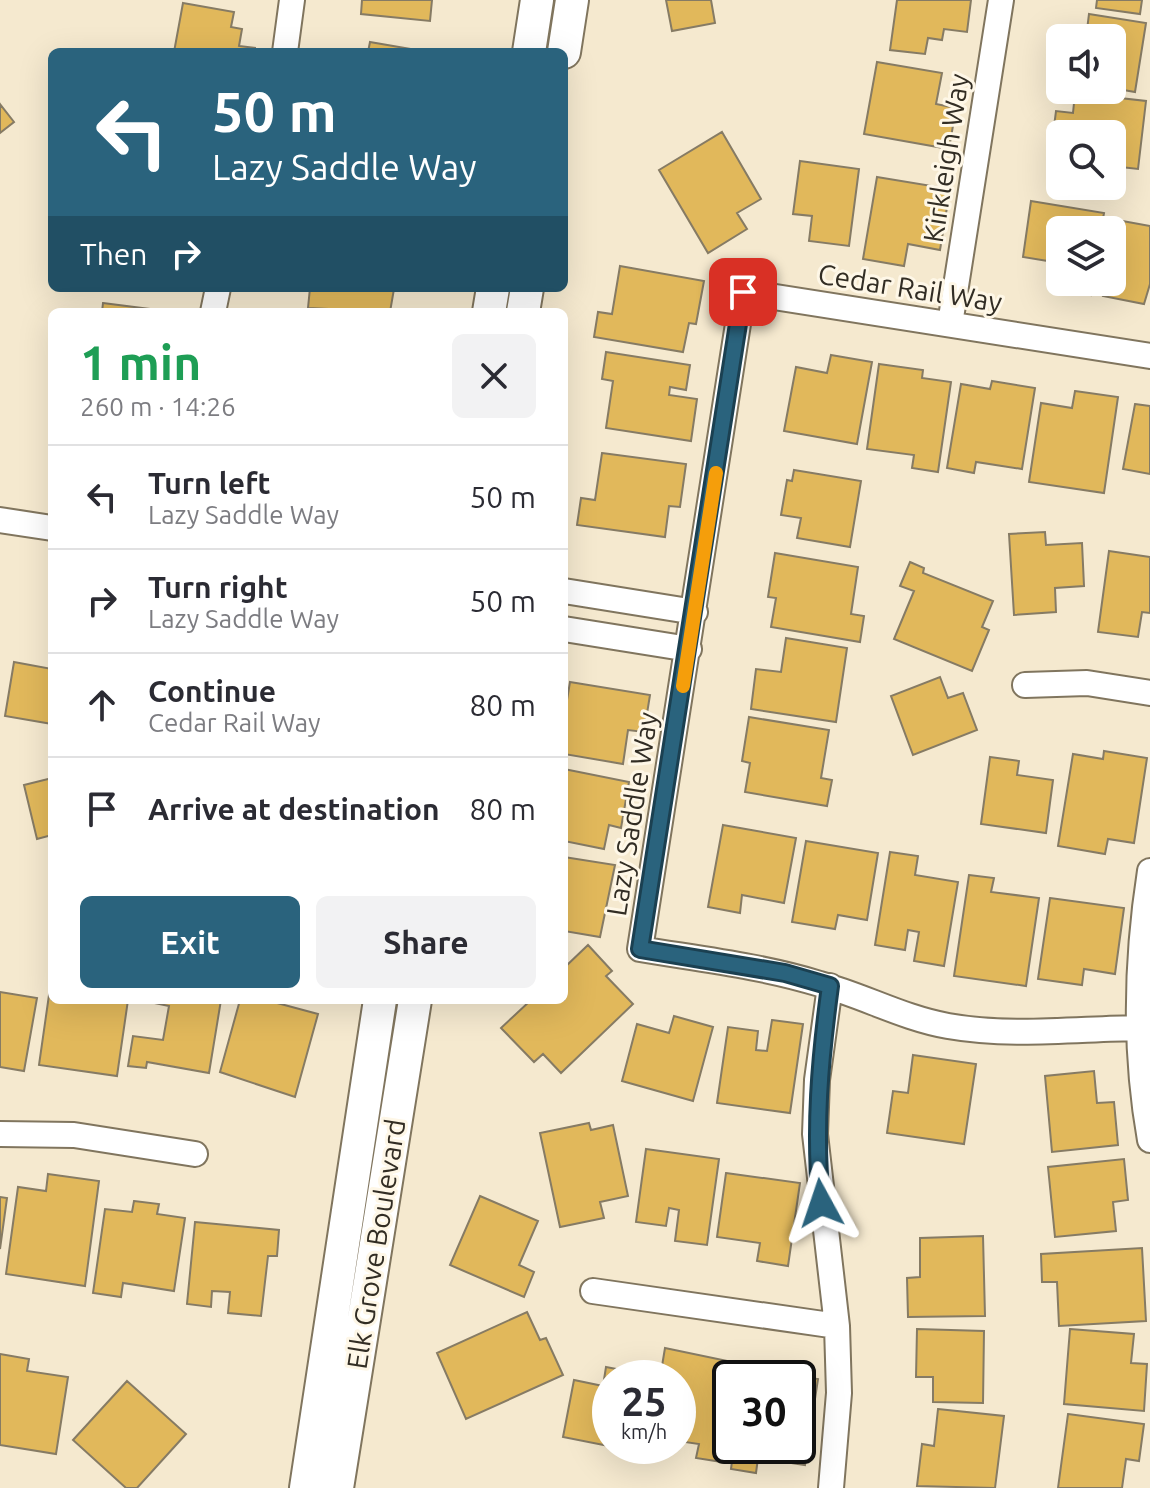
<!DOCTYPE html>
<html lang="en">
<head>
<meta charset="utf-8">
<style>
	:root { --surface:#fff; --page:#f2f2f3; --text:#2b2b33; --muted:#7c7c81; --line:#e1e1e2; --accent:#2a637d }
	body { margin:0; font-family:Ubuntu,sans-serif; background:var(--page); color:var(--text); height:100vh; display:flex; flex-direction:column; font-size:30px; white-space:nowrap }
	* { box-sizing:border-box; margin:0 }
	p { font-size:26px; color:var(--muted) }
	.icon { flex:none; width:44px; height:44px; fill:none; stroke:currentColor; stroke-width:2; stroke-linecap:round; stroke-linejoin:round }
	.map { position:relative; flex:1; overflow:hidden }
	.sheet { position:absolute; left:48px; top:308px; width:520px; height:696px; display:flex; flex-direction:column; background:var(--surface); border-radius:12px; box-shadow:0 8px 32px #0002 }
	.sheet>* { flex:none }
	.guide { position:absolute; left:48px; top:48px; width:520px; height:244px; border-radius:12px; box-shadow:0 8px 32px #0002; background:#2a637d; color:#fff; overflow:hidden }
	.controls { position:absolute; left:1046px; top:24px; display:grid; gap:16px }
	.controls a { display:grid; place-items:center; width:80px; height:80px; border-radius:12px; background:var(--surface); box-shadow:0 8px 32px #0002; font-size:40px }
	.speed { position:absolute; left:592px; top:1360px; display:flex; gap:16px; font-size:40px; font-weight:700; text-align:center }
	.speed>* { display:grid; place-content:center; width:104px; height:104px; border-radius:50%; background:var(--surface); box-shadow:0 8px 32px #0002; line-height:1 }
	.speed small { font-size:20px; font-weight:400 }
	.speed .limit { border:4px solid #111; border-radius:12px; background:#fff; color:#111 }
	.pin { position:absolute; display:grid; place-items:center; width:68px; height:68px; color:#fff; margin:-34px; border-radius:16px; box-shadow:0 4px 12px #0006 }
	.me { position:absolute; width:88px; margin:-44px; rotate:355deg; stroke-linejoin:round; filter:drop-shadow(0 0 6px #0008) }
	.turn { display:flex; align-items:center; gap:28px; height:168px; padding:0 32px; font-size:36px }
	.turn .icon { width:104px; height:104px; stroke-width:2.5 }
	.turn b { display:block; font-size:56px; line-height:68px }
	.then { display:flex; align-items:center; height:76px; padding:0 32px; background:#0003; gap:16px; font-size:30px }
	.round { display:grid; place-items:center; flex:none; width:84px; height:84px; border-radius:12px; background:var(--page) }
	.summary { display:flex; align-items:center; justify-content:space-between; height:136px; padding:0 32px }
	h1 { font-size:48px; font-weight:700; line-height:60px; color:#1e9e55 }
	.cta { display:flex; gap:16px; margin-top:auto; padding:16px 32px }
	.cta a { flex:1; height:92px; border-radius:12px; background:var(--accent); color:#fff; font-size:32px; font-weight:700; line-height:92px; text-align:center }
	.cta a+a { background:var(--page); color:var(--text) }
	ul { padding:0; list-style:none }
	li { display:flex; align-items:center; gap:24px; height:104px; padding:0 32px; border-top:2px solid var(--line) }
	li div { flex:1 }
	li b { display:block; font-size:30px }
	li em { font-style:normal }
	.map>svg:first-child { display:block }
	.building { fill:#e1b85b; stroke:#867b64; stroke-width:2 }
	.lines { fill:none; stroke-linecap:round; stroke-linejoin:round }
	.minor-casing { stroke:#80755e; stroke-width:28 }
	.secondary-casing { stroke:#80755e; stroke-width:36 }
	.minor { stroke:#fff; stroke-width:24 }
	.secondary { stroke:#fff; stroke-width:32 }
	.route-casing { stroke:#1b4051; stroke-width:20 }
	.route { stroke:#2a637d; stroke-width:14 }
	.slow { stroke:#f59e0b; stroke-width:14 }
	.labels { text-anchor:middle; stroke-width:6; stroke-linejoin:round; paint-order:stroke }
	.street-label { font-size:28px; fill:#322d24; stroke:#fef7e7 }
</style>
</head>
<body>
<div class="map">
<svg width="1150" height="1488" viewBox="0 0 1150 1488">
	<rect width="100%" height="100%" fill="#f5e9cf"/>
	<path class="building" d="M362,0H432L430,21L361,14Z
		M666,0H711L715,23L672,31Z
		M897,0H971L967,32L944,29L942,40L928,38L925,54L890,50Z
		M1097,0H1142L1140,14L1096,8Z
		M183,3L234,12L231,27L242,29L239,46L255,48V52H174Z
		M1089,14L1146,23L1135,92L1112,88V38H1086Z
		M370,42L428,52H368Z
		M877,62L942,73L936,104L956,108L949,149L864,134Z
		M1075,93L1146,101L1138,169L1112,166V134H1060V160L1050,158L1056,111L1073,113Z
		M0,104L14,122L0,133Z
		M722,132L761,199L737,213L747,229L708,253L659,170Z
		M800,161L859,169L849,246L809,241L812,216L793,214Z
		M877,177L950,189L940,250L908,244L904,266L863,259Z
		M1031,201L1104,213L1101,230H1060V263L1023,257Z
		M1117,220L1150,226V284L1144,304L1103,296L1106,282H1112Z
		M1060,265V282H1093L1091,295L1056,290Z
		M620,266L704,281L696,324L689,323L683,352L594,337L598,312L612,314Z
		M310,288L394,289L390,312L308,308Z
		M103,303L165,311V312H102Z
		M606,352L690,365L686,390L670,387L669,395L697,399L691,441L606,428L613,381L602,379Z
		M831,355L872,362L857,444L784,431L796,367L827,373Z
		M879,364L923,370L922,378L951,382L938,472L912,468L914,455L867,449Z
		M992,381L1035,388L1022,469L976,462L974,473L947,468L961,384L990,389Z
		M1075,391L1118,397L1104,493L1029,482L1041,403L1072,408Z
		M1135,404L1150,406V474L1123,469Z
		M602,453L686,464L680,507L669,506L665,537L577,525L581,498L595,500Z
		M794,470L861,481L850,547L797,538L801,518L781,515L787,480L792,481Z
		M1045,532L1046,545L1082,543L1084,586L1055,588L1056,612L1014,615L1009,534Z
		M1109,551L1150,557V613L1142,612L1138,637L1098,632Z
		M775,553L858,567L851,614L864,616L860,642L771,627L776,598L768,597Z
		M910,562L924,568L923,573L993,601L982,627L989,630L972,671L894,639L914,591L900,586Z
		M786,638L847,648L836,722L751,709L756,669L781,672Z
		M14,662L52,669V724L5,716Z
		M940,677L948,698L963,693L977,730L913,755L891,696Z
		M570,682L650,695L644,732L628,730L623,764L564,754V700H567Z
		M749,717L829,730L821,778L832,780L827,806L745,792L750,763L742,761Z
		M1104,751L1147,758L1134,843L1108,839L1105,854L1058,846L1073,754L1103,759Z
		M990,757L1019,761L1017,775L1053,780L1046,833L981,824Z
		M564,769L629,782L621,828L609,825L604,849L564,841Z
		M52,778V835L37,839L24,785Z
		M723,825L796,838L784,903L742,895L740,913L708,907Z
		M806,841L878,853L867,920L838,915L835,929L792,922Z
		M890,852L918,856L915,875L958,882L944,966L914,961L919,932L908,930L905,950L875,945Z
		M564,857L615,865L600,937L564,931Z
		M969,875L994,878L991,892L1039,898L1026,986L954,976Z
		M1050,898L1124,908L1115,974L1084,969L1082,985L1038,979Z
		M588,945L612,971L606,976L633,1004L561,1073L543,1054L534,1062L501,1028L531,1000H564V968Z
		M50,988L52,1000H128L117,1076L39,1065Z
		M0,992L37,998L24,1071L0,1067Z
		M140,1000H221L209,1073L147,1062L146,1068L128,1066L133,1036L163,1040L169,1006Z
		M240,1000H266L318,1014L295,1097L220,1072Z
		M674,1016L713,1027L693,1101L622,1081L637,1024L669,1033Z
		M772,1020L803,1024L790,1113L717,1103L728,1027L758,1031L756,1050L767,1051Z
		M913,1055L976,1064L964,1144L887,1133L893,1091L908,1093Z
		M1094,1071L1097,1103L1114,1102L1118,1145L1052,1152L1045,1076Z
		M589,1123L591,1130L613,1125L628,1196L600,1202L604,1218L560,1227L540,1133Z
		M646,1149L719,1159L707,1245L675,1241L679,1210L669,1208L666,1226L636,1222Z
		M1124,1159L1128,1200L1113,1202L1116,1231L1055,1237L1048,1167Z
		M726,1173L800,1183L788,1266L757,1261L760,1243L717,1237Z
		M48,1174L99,1181L85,1286L6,1274L18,1187L46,1191Z
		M480,1196L538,1221L519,1265L534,1272L524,1297L450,1265Z
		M0,1197L7,1198L0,1249Z
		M134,1201L159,1204L157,1214L185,1218L174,1291L123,1283L121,1297L93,1293L105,1209L132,1212Z
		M195,1222L279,1230L277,1256H268L261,1316L228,1313L230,1292L212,1291L211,1307L187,1304Z
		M983,1236L985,1316L908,1317L907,1278L920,1277V1238Z
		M1142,1248L1146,1321L1059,1326L1057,1282H1042L1041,1254Z
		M527,1312L540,1340L546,1338L563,1375L466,1419L437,1353Z
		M917,1329L984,1331L983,1403L933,1402V1377H916Z
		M1070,1329L1134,1334L1131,1363L1147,1364L1144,1411L1064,1404Z
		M665,1348L737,1363L735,1378H730V1410L722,1462L696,1458L699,1444L678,1441V1378H660Z
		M0,1354L29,1359L27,1371L68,1377L56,1454L0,1445Z
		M606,1367L648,1375V1378H610V1446H634V1451L563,1437L574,1380L603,1386Z
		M745,1369L818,1379L805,1465L758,1458L756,1473L731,1469L734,1446H798V1378H744Z
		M127,1381L186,1434L137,1488H126L73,1440Z
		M938,1409L1004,1416L995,1488L917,1486L922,1444L934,1446Z
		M1068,1414L1144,1424L1139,1461L1126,1459L1122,1488H1058Z"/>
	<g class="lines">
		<defs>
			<path id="minor" d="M285,52L292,0
				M213,312L218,288
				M950,324L1001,0
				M0,520L52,528
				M564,591L695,612
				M564,629L689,649
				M1025,685L1087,683L1150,693
				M1150,871C1136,961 1134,1050 1150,1140
				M830,986L817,1080L815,1134L837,1326L839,1393L831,1488
				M1138,1028C1075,1029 1010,1037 948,1026C903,1018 864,996 820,984C762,966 700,959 640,949L743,292L1150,356
				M0,1134L74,1135L195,1154
				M593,1291L837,1326"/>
			<path id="secondary" d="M529,52L537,0
				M564,52L572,0
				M489,312L493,288
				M523,312L527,288
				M306,1488L380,1000
				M337,1488L415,1000"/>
		</defs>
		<use href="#minor" class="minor-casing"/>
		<use href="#secondary" class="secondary-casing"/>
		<use href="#minor" class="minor"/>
		<use href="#secondary" class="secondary"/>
	</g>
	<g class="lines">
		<defs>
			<path id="route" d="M743,292L640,949L785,973L830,986C820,1060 814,1129 821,1203"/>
		</defs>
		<use href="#route" class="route-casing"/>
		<use href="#route" class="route"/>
		<path class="slow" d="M683,686L716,473"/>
	</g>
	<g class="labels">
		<g class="street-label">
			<text transform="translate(946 158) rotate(-81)" y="10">Kirkleigh Way</text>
			<text transform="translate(910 288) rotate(9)" y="10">Cedar Rail Way</text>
			<text transform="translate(632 814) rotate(-81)" y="10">Lazy Saddle Way</text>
			<text transform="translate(376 1244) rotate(-81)" y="10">Elk Grove Boulevard</text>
		</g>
	</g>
</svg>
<div class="controls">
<a><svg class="icon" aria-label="sound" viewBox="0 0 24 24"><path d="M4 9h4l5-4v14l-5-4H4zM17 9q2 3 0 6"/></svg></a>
<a><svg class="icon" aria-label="search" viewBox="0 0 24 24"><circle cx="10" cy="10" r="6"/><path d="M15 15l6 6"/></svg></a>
<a><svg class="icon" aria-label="layers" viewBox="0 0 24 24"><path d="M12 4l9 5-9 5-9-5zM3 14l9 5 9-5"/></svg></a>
</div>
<div class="speed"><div>25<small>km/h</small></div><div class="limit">30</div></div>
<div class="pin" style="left:743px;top:292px;background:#d93025"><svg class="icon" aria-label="arrive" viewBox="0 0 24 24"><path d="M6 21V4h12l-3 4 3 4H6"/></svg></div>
<svg class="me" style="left:821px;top:1203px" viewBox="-20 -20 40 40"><path d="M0-17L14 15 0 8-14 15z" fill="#2a637d" stroke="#fff" stroke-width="4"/></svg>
<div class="guide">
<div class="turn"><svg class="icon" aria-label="left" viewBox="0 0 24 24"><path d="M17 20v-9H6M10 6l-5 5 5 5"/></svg><div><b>50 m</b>Lazy Saddle Way</div></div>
<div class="then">Then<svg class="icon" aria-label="right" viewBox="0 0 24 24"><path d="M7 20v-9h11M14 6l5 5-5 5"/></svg></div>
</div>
<section class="sheet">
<div class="summary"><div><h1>1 min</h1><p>260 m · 14:26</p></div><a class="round"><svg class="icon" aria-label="close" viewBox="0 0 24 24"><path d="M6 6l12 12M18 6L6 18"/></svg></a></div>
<ul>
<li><svg class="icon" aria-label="left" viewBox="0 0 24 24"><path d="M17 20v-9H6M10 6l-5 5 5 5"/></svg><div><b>Turn left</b><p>Lazy Saddle Way</p></div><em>50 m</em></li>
<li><svg class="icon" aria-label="right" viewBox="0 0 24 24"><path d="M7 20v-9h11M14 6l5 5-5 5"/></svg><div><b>Turn right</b><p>Lazy Saddle Way</p></div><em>50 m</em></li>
<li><svg class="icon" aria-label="ahead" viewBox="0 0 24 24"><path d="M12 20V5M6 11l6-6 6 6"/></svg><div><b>Continue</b><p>Cedar Rail Way</p></div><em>80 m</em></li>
<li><svg class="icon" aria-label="arrive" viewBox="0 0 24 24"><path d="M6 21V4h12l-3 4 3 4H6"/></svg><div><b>Arrive at destination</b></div><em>80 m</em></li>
</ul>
<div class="cta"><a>Exit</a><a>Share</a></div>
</section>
</div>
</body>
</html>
